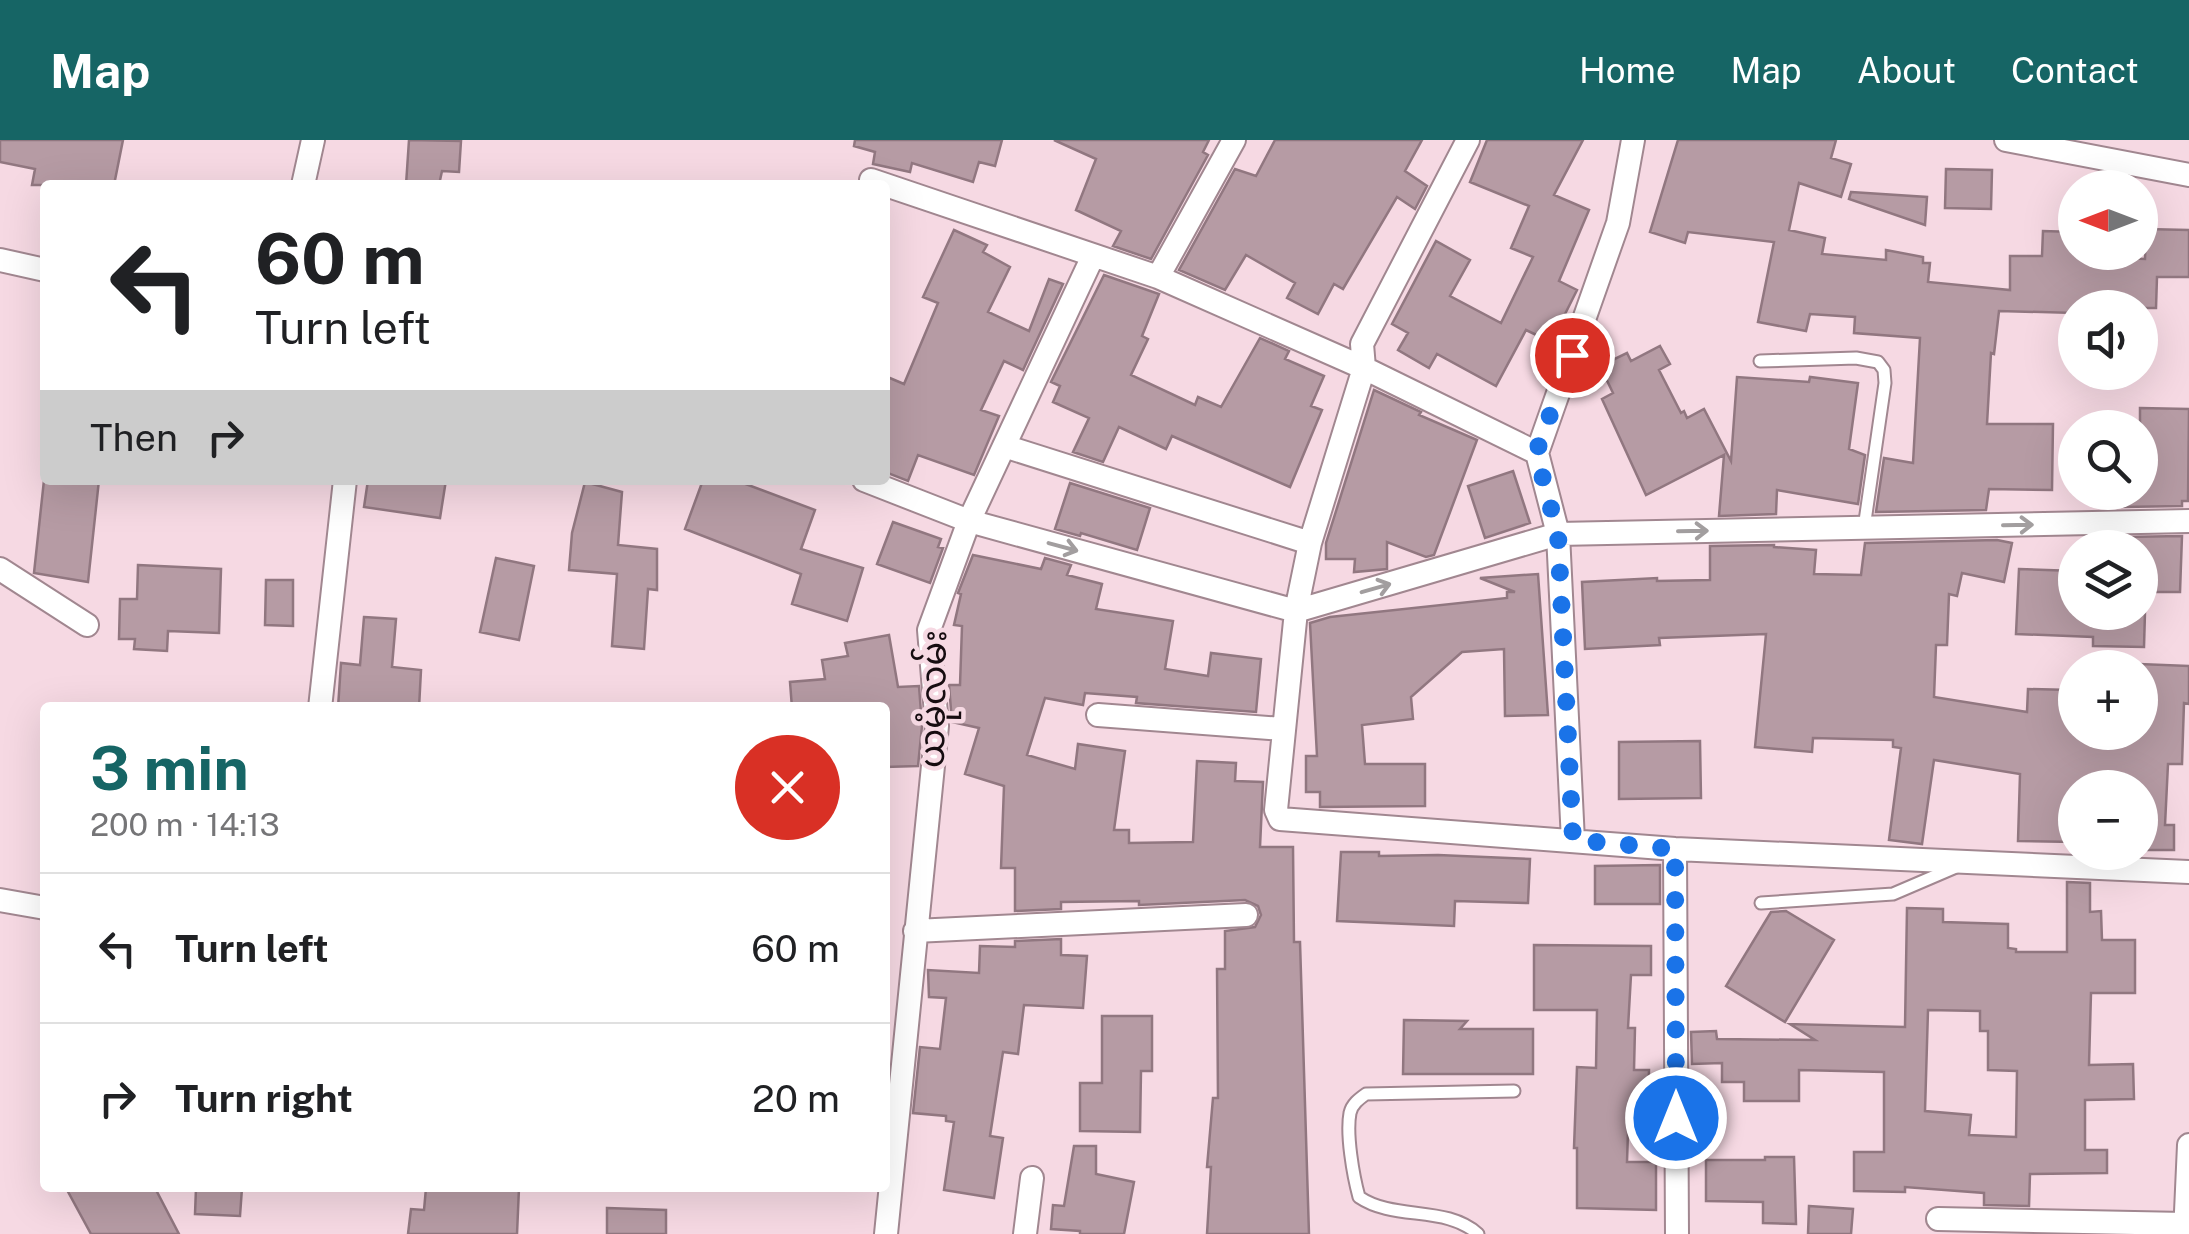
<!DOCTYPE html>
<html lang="en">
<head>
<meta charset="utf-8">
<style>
	:root { --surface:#fff; --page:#f2f2f2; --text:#202124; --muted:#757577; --line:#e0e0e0; --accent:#166565 }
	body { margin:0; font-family:"Public Sans","Noto Sans Myanmar",sans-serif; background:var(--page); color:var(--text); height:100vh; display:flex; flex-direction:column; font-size:38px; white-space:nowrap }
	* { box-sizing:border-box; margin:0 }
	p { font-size:32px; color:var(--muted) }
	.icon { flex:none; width:55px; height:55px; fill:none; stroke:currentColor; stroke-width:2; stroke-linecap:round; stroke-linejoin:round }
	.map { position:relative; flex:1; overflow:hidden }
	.side { position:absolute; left:40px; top:562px; width:850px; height:490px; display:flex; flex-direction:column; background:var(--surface); border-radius:10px; box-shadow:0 10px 40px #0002 }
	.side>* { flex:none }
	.guide { position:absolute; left:40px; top:40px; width:850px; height:305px; border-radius:10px; box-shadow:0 10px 40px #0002; background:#fff; color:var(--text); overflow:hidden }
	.needle { width:65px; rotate:270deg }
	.tools { position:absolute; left:2058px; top:30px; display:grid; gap:20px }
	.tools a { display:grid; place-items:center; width:100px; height:100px; border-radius:50%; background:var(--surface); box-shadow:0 10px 40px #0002; font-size:50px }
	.pin { position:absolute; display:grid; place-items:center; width:85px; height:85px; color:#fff; margin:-42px; border:5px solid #fff; border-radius:50%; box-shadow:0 2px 10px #0007 }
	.me { position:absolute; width:110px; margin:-55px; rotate:0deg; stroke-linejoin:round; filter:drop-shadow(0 0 8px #0008) }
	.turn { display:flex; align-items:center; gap:35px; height:210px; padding:0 50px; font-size:45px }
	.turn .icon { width:130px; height:130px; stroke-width:2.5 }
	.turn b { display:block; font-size:70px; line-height:85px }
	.then { display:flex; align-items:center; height:95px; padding:0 50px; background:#0003; gap:20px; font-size:38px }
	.round { display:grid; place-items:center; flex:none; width:105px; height:105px; border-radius:52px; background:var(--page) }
	.overview { display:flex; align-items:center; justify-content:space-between; height:170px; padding:0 50px }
	h1 { font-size:60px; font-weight:700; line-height:75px; color:var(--accent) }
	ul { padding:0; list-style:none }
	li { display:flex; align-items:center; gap:30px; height:150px; padding:0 50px; border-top:2px solid var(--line) }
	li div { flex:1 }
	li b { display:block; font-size:38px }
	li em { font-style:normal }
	header { display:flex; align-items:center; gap:60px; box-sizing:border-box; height:140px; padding:0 50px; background:var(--accent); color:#fff }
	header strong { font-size:48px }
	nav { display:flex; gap:55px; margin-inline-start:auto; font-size:35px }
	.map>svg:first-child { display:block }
	.building { fill:#b69ba4; stroke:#917780; stroke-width:2.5; fill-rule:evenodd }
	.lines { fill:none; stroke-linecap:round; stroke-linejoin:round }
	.service-casing { stroke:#a18790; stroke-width:15 }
	.minor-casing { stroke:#a18790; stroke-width:26 }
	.service { stroke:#fff; stroke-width:11 }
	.minor { stroke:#fff; stroke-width:22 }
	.oneway { stroke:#a29e9f }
	.route { stroke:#1a73e8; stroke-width:18; stroke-dasharray:0 32.4 }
	.labels { text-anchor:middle; stroke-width:9; stroke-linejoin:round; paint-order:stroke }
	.street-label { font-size:35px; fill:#160c10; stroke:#f6d9e3 }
</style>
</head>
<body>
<header>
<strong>Map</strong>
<nav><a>Home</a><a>Map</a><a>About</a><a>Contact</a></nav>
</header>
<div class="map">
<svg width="2189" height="1094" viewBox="0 0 2189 1094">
	<rect width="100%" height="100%" fill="#f6d9e3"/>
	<path class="building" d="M0,0H123L114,45H32L35,29L0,22Z
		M409,0L461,1L459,32L442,31L439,45H406Z
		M855,0H1002L995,26L979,22L973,42L912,23L910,32L873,24L875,12L854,6Z
		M1054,0H1209L1203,12L1208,15L1151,119L1113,106L1121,91L1076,70L1096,19Z
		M1275,0H1422L1405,31L1427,46L1415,69L1397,57L1343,149L1334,144L1318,174L1287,158L1295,143L1246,115L1225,150L1179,130L1235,29L1256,36Z
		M1487,0H1583L1554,55L1589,70L1559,141L1577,150L1551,202L1526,190L1496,246L1437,214L1429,228L1398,210L1408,193L1392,184L1436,101L1470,120L1450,156L1501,183L1533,117L1511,108L1529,66L1470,42Z
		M1678,0H1836L1831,18L1851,24L1841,57L1799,43L1789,90L1825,98L1822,114L1886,120V110L1923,117V123H1930L1928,142L2010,150V116H2042L2043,91L2075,92V112H2094V117L2145,119L2146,89L2189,90V137H2157L2156,168H2075V173L1999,171L1994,214L1991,213L1987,284H2053L2052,350L1989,349L1986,370L1876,372L1884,318L1913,323L1920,198L1854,193L1855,177L1810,174L1806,191L1758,182L1774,102L1688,92L1685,103L1650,92Z
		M1946,29L1992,30L1991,69L1945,68Z
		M1851,52L1927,57L1925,85L1849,59Z
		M954,90L987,105L983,112L1010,127L988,172L1029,191L1049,139L1063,144L1023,230L1004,221L981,270L999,276L974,335L918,315L908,341L885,332V236L904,244L938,163L923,157Z
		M1104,135L1159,154L1142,196L1148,199L1131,235L1195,265L1198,257L1221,267L1260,198L1289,211L1285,219L1324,236L1311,266L1322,270L1290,347L1172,296L1166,309L1119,287L1103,322L1073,312L1089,278L1053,262L1060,246L1051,242Z
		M1660,206L1670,224L1659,230L1681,273L1684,271L1687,278L1704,269L1731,321L1737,237L1809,242L1810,237L1858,243L1849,309L1865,315L1858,364L1777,350L1776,374L1719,376L1724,315L1646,355L1602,259L1613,253L1600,226L1627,213L1631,221Z
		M1374,250L1421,272L1419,275L1477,300L1434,415L1426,417L1387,402V429L1354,432L1355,419H1326V403Z
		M2140,268L2189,269L2188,361H2182V366L2122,367V352H2140Z
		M1513,331L1530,383L1485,398L1468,346Z
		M44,340H99L88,442L34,433Z
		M368,340H446L440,378L364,367Z
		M703,340H735L815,370L801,409L863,428L847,481L792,464L801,434L685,389Z
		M585,342L622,352L618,405L657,409V450L648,449L644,509L612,506L617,434L569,430L572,393Z
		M1070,343L1150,368L1137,410L1081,393L1080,396L1055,389Z
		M893,382L941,399L938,407L943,408L930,443L877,424Z
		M2182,396L2180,452H2140V408H2121L2122,397Z
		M1997,400L2012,403L2004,442L1962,433L1957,456L1949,454L1947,505H1936L1934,557L2027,572L2028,549L2071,550V589H2075V592H2140V524L2189,526V564L2184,563L2182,624H2168L2165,685H2174V710H2140V648H2075V702L2018,701L2020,634L1934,620L1922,704L1889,700L1901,608L1893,607V600L1813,598L1812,612L1755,607L1766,494L1659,498L1660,505L1585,509L1582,442L1657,438V441L1710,440V406L1774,405V407L1816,410L1814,434L1861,435L1865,403Z
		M973,415L1041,429L1045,418L1071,425L1067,435L1102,444L1096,469L1173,481L1165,529L1208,536L1211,513L1261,519L1256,572L1136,563L1137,557L1085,553L1083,565L1045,558L1027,615L1075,629L1078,604L1125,611L1114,690H1129V703L1193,702L1197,621L1236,623L1235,641L1263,642L1260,707H1293L1294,802H1300L1309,1094H1207L1211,1027H1207L1213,958H1218L1217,829H1225V791L1255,787L1261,775L1258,766L1245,760L1139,765V761L1061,762V769L1015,771V728H1001L1004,646L965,634L979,588L952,582L949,545H960L962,486L954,485L961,454L958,453Z
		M496,418L534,426L519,500L480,492Z
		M138,425L221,429L219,493L168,491L167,511L134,509L135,499H119L120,459H137Z
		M2019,429L2075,431V472H2145L2144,507L2093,506V497L2016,494Z
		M1538,434L1548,575L1505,576L1504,509L1462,512L1411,557L1413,579L1362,585L1365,624H1425V666L1320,667V652H1306V616H1317L1310,483L1330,477L1507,458V452H1515L1480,438Z
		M266,440H293V486L265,485Z
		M364,477L396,479L392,527L421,530L419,568H338L341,523L360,525Z
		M889,495L898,547L919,546L922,586L918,626L885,627V568H792L790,542L825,539L822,520L848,516L845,503Z
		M1700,601L1701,658L1619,659V602Z
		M1341,712H1379V716L1438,715L1530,719L1528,763L1455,761L1454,786L1337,781Z
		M1660,725V764H1595V726Z
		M2067,742L2090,743V772L2101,771L2102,800H2135V853H2091L2089,925L2133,924L2134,959L2085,960V1010H2107V1033L2030,1034L2029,1066L1984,1065V1053L1905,1047V1052L1854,1051V1012H1884V932L1799,930V961H1744V942H1722V923L1692,924L1691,892L1716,891L1717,899L1815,900L1790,884L1905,887L1907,768L1943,769V782L2008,784V808L2016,809V812H2067ZM1928,870L1980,871V891H1988V930L2017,931L2016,997L1969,995L1971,975L1925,971Z
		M1786,771L1834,800L1785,882L1726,846L1771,772Z
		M1061,799V815L1087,816L1083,868L1024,865L1018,914L1003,912L990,996L1003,998L994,1058L944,1050L954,982L946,981V976L913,973L920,907L940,909L946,858L929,857L928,830L979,833L980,806L1015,807V801Z
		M1534,805L1651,806V835H1631L1628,888H1635L1634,930H1649L1648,962L1629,961L1627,1022H1656V1070L1577,1068V1008H1574L1577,927L1596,928L1597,870H1534Z
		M1102,876H1152V931H1141L1140,992L1080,991V943H1102Z
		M1404,880L1467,881L1460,889H1533V934H1403Z
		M1074,1006H1096V1034L1134,1042L1124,1094H1080V1091L1051,1089L1053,1065L1064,1066Z
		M1765,1017H1794L1796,1084L1763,1083V1062L1706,1061V1020H1765Z
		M66,1048H155L179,1094H91Z
		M196,1048H242L240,1076L195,1074Z
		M426,1048H519L517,1094H408L411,1069L424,1070Z
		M1809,1066L1853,1069L1851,1094H1808Z
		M607,1068L666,1070V1094H607Z"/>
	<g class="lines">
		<defs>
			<path id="service" d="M1760,221L1856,218L1878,222L1884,230L1885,243L1864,388
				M1761,763L1893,754L1956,727
				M1478,1094C1446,1065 1394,1081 1359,1057C1353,1035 1346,994 1350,973C1352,964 1359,959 1366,954L1514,951"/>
			<path id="minor" d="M1468,0L1362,204L1364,228L1310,403L1296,471L1276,670L1280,679L1675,709L2189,732
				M2006,0L2189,35
				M871,40L1158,137L1364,228L1537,313
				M303,45L313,0
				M0,120L45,130
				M1158,137L1234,0
				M1004,306L1310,403
				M864,340L969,381L1296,471L1558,394L2189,381
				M0,429L87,485
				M320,568L345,340
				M1098,575L1283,589
				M1573,701L1558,394L1537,313L1618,83L1633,0
				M1675,709L1677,1094
				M0,760L45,768
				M915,791L1246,775
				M1938,1079L2185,1084
				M886,1094L937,586L929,490L969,381L1093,116
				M1025,1094L1032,1038
				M2185,1094L2189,1005"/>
		</defs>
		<use href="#service" class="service-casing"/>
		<use href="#minor" class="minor-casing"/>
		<use href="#service" class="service"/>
		<use href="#minor" class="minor"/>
	</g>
	<defs><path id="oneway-shaft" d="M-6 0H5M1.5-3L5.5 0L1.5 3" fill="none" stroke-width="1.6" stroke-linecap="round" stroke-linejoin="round" transform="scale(2.5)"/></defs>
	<g class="oneway">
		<use href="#oneway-shaft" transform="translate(2018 385) rotate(-1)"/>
		<use href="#oneway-shaft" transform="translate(1693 391) rotate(-1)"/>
		<use href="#oneway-shaft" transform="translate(1063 407) rotate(15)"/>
		<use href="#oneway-shaft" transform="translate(1376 448) rotate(-16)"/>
	</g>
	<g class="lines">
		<path class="route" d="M1572,215L1536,313L1558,394L1573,700L1675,709L1676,978"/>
	</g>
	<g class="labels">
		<g class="street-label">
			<text transform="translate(933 559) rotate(-89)" y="12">ယမုံလမ်း</text>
		</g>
	</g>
</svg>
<div class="tools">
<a><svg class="needle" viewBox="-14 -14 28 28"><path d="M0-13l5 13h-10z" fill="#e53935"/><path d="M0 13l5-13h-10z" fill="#757577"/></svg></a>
<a><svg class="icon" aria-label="sound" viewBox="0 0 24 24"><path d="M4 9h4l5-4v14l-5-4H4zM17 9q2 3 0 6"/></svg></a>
<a><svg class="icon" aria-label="search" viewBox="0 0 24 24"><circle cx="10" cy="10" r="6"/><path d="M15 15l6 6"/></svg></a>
<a><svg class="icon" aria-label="layers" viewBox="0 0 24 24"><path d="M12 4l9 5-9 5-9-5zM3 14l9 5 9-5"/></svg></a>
<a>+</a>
<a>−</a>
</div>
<div class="pin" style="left:1572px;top:215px;background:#d93025"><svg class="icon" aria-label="arrive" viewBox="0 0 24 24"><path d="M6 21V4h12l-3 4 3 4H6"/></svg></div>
<svg class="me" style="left:1676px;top:978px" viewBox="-20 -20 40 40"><circle r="17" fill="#1a73e8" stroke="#fff" stroke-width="3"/><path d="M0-11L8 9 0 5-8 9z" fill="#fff"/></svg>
<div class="guide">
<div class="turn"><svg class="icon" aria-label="left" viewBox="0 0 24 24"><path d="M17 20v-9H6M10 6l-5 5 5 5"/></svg><div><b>60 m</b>Turn left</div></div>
<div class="then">Then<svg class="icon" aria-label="right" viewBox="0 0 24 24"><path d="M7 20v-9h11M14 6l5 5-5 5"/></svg></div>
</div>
<section class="side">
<div class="overview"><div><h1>3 min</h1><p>200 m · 14:13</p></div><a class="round" style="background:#d93025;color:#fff"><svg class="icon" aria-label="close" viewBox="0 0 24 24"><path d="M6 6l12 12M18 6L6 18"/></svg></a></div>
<ul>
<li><svg class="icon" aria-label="left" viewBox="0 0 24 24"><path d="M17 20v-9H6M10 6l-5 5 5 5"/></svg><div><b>Turn left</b></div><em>60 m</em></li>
<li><svg class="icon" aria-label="right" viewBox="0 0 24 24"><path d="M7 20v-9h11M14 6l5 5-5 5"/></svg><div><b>Turn right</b></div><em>20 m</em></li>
</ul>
</section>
</div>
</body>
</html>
